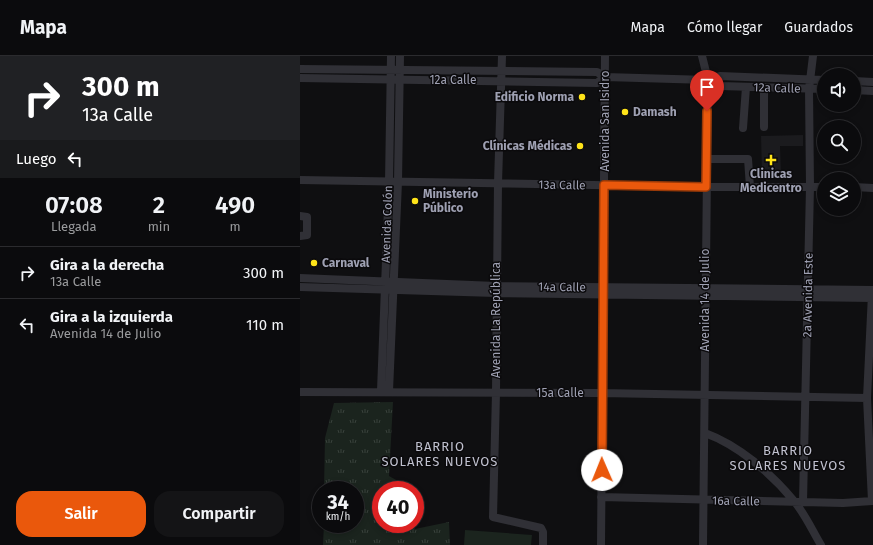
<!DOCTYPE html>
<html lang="es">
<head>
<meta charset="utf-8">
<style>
	:root { --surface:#0b0b0d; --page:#141416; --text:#f1f3f6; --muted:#9a9b9d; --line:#2b2b2e; --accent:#ea580c }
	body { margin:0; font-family:"Fira Sans",sans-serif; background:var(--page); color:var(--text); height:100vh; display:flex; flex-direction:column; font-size:15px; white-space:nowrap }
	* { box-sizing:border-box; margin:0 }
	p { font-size:13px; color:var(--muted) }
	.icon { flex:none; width:22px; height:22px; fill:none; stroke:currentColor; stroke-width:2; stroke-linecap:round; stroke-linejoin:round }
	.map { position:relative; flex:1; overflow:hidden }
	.drawer { display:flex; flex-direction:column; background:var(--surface); width:300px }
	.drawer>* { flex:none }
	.guide { background:#202124; color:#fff; overflow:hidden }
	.fabs { position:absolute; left:517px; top:12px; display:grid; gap:8px }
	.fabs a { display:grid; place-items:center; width:44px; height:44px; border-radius:50%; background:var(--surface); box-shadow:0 2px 6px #0003,0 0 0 1px var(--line); font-size:20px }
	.speed { position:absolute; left:12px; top:425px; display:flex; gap:8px; font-size:20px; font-weight:700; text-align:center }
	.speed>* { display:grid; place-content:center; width:52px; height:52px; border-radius:50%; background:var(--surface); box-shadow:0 2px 6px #0003,0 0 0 1px var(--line); line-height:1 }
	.speed small { font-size:10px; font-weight:400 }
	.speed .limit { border:6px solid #d22; background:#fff; color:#111 }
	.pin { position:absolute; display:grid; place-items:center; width:34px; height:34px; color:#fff; margin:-41px -17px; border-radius:50% 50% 50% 0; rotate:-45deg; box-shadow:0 0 4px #0007 }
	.pin .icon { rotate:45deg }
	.me { position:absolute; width:44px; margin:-22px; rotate:359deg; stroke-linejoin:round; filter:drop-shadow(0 0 3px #0008) }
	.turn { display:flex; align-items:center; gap:14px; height:84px; padding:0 16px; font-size:18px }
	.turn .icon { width:52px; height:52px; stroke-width:2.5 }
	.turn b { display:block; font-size:28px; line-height:34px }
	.then { display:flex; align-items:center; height:38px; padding:0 16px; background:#0003; gap:8px; font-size:15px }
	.eta { display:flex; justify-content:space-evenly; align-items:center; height:68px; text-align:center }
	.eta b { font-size:24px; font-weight:600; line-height:28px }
	.cta { display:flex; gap:8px; margin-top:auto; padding:8px 16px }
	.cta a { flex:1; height:46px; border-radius:16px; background:var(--accent); color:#fff; font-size:16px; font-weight:600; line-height:46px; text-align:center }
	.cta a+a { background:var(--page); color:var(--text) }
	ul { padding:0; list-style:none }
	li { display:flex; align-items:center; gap:12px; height:52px; padding:0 16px; border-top:1px solid var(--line) }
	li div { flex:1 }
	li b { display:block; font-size:15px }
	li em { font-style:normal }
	header { display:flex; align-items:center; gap:24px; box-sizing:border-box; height:56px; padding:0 20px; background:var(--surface); border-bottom:1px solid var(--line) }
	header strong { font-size:19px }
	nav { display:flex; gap:22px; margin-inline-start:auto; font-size:14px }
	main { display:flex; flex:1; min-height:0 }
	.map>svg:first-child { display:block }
	.built { fill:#1b1b1e }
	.grass { fill:url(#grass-tufts) }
	.green { fill:#1b241e }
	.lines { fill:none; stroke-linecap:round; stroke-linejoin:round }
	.minor { stroke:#303036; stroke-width:8 }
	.route-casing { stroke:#983908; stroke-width:10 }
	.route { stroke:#ea580c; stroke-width:7 }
	.poi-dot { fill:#ffe419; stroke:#0b0a0c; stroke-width:1.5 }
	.labels { text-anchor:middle; stroke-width:3; stroke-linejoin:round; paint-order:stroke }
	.street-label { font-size:12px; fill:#9fa1b3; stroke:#0b0a0c }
	.poi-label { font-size:12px; font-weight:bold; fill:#9fa1b3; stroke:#0b0a0c; text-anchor:start }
	.neighbourhood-label { font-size:13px; letter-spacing:1px; fill:#c0c1cf; stroke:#0b0a0c }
</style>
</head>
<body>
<header>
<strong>Mapa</strong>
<nav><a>Mapa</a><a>Cómo llegar</a><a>Guardados</a></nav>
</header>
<main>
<section class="drawer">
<div class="guide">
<div class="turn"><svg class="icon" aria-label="right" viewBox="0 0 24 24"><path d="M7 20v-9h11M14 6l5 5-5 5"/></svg><div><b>300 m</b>13a Calle</div></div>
<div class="then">Luego<svg class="icon" aria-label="left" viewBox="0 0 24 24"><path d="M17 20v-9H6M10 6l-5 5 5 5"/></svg></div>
</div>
<div class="eta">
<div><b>07:08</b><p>Llegada</p></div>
<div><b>2</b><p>min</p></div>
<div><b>490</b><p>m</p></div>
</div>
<ul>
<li><svg class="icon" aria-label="right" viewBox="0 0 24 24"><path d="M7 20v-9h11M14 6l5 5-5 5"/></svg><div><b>Gira a la derecha</b><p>13a Calle</p></div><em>300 m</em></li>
<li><svg class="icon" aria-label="left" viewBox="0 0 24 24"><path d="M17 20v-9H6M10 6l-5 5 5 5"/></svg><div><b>Gira a la izquierda</b><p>Avenida 14 de Julio</p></div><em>110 m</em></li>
</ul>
<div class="cta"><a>Salir</a><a>Compartir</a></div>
</section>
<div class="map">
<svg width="573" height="489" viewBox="0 0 573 489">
	<defs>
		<pattern id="grass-tufts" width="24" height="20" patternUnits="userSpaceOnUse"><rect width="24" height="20" fill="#1b241e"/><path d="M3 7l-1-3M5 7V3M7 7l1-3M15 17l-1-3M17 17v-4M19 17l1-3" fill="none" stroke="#39413c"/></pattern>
	</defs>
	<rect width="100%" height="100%" fill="#0f0f11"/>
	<path class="built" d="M503,79V90H480L481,118H462L461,80Z"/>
	<path class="grass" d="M93,346L89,420L105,429L106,434H81V468H114L115,473L149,466L150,489H23L24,468H55V434H24L25,382L34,347Z"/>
	<path class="green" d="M165,474L232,479L231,489H164Z"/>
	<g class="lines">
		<path class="minor" d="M202,0L198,127L196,336L193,461L241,472L243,476V489
			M402,0L408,24L403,489
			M0,13L297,16L305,21L408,24L420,20L524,24
			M0,22L297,27L305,21
			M408,24L420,30L524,33
			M554,25L573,26
			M464,31V71
			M554,34L573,35
			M443,72L446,31
			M407,103H448L450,131
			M0,124L406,131H524
			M554,131L573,132
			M0,160L7,161V179L0,180
			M0,222L196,230L573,234
			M0,231L196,237L573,242
			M81,335L89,126L91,0
			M89,335L98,126L100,0
			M0,336L301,337L567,342
			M405,377C438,389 471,417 494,445C505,458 512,474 521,489
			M301,441L543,447L572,445
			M572,445L567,342L572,238
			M503,446L510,131L509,33L513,0
			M301,489L305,0"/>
	</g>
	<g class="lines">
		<defs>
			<path id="route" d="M302,414L304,129L406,131L407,55"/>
		</defs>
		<use href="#route" class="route-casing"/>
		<use href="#route" class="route"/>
	</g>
	<g class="poi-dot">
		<circle cx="282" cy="41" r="4"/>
		<circle cx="325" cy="56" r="4"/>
		<circle cx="280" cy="90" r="4"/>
		<path d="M469 98h4v4h4v4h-4v4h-4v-4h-4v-4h4z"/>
		<circle cx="115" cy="145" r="4"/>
		<circle cx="14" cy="207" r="4"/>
	</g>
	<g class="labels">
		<g class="street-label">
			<text x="153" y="28">12a Calle</text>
			<text transform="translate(477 32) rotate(2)" y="4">12a Calle</text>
			<text transform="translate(305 65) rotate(-90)" y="4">Avenida San Isidro</text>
			<text transform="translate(262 129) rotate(1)" y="4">13a Calle</text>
			<text transform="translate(87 168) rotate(-88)" y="4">Avenida Colón</text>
			<text transform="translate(262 231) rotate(1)" y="4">14a Calle</text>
			<text transform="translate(508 239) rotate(-89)" y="4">2a Avenida Este</text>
			<text transform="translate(405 244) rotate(-90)" y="4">Avenida 14 de Julio</text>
			<text transform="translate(196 264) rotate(-90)" y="4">Avenida La República</text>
			<text x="260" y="341">15a Calle</text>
			<text transform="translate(436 445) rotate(1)" y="4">16a Calle</text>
		</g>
		<g class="poi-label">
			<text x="274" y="45" text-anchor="end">Edificio Norma</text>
			<text x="333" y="60">Damash</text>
			<text x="272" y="94" text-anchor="end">Clínicas Médicas</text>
			<text x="471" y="122" text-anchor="middle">Clinicas<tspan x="471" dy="14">Medicentro</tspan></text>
			<text x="123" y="142">Ministerio<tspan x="123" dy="14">Público</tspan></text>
			<text x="22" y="211">Carnaval</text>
		</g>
		<g class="neighbourhood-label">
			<text x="140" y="395">BARRIO<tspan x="140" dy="15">SOLARES NUEVOS</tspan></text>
			<text x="488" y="399">BARRIO<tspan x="488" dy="15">SOLARES NUEVOS</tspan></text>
		</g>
	</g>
</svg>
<div class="fabs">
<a><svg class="icon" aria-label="sound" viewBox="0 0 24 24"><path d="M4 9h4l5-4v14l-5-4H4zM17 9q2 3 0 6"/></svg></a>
<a><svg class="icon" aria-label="search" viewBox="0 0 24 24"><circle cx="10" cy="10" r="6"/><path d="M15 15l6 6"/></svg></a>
<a><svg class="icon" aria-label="layers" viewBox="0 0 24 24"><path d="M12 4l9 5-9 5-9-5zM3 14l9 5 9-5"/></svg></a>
</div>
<div class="speed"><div>34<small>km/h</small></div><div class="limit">40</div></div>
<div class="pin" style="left:407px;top:55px;background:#d93025"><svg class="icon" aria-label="arrive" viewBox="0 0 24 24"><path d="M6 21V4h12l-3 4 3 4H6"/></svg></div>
<svg class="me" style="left:302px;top:414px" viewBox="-20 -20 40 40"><circle r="19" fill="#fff"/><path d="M0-13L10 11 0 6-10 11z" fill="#ea580c"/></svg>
</div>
</main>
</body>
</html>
